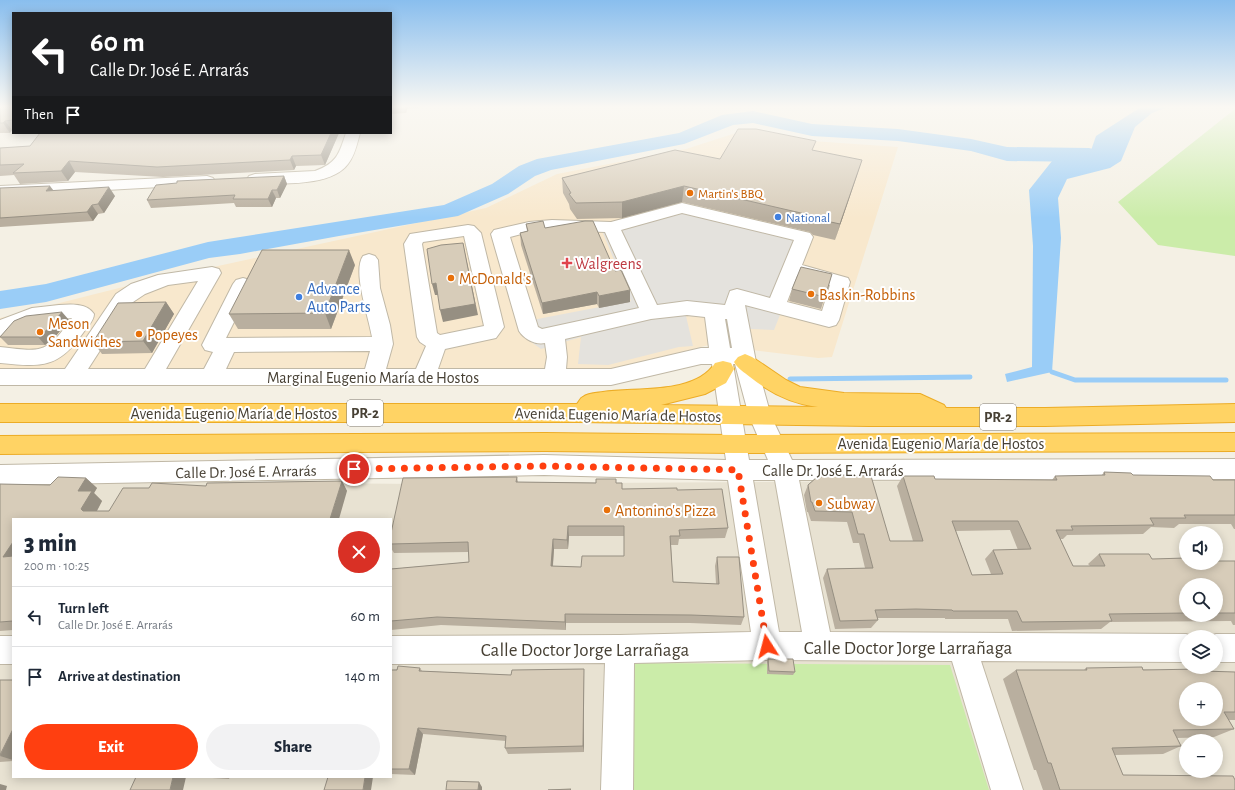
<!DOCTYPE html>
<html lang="en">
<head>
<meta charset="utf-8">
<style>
	:root { --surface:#fff; --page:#f2f2f3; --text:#1f2937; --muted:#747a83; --line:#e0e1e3; --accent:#ff3f10 }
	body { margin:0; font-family:"Alegreya Sans",sans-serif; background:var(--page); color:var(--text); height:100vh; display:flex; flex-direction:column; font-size:15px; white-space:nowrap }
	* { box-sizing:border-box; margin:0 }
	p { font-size:13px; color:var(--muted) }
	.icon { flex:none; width:22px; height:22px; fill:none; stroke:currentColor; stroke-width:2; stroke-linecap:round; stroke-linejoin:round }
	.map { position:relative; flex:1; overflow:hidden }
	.sheet { position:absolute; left:12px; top:518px; width:380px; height:260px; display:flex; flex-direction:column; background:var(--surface); border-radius:0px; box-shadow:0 2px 10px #0003 }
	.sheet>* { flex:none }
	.top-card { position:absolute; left:12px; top:12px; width:380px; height:122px; border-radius:0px; box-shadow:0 2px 10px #0003; background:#202124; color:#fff; overflow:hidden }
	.fabs { position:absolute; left:1179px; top:526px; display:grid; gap:8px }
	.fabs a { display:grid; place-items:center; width:44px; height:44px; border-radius:50%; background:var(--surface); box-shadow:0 2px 10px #0003; font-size:20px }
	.pin { position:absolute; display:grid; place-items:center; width:34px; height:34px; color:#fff; margin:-17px; border:2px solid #fff; border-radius:50%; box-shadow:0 1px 4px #0007 }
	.me { position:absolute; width:44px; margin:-22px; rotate:351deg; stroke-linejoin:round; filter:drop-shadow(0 0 3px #0008) }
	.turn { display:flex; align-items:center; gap:14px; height:84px; padding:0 12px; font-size:18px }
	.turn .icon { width:52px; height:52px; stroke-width:2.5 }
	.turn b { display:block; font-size:28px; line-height:34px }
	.then { display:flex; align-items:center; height:38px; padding:0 12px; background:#0003; gap:8px; font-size:15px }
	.round { display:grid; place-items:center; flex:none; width:42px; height:42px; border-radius:21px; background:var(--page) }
	.summary { display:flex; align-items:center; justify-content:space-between; height:68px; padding:0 12px }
	h1 { font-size:24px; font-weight:800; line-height:30px }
	.button { display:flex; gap:8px; margin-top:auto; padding:8px 12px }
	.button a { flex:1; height:46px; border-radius:24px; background:var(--accent); color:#fff; font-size:16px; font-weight:800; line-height:46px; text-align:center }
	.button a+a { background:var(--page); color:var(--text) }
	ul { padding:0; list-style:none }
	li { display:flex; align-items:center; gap:12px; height:60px; padding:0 12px; border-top:1px solid var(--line) }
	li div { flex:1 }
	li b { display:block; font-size:15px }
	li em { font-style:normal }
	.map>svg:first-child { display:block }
	.residential { fill:#e8e2d2; fill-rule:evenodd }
	.commercial { fill:#f8e8cd }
	.green { fill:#cbeca9 }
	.parking { fill:#e4e2dd }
	.water { fill:#9acdf7 }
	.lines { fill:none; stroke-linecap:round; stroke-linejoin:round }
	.stream { stroke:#9acdf7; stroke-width:5 }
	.river { fill:#9acdf7; fill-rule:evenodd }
	.minor-casing { stroke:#c0b8a6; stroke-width:2 }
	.highway-casing { stroke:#ecac26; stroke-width:2 }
	.minor { fill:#fff; fill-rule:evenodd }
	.highway { fill:#ffd364; fill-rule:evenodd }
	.wall { fill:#b9af9f; fill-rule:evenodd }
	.shaded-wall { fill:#968f82 }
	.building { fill:#d7ccb9; stroke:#968f82; fill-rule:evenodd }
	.route { stroke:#ff3f10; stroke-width:7; stroke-dasharray:0 12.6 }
	.food-dot { fill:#e8710a; stroke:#fff; stroke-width:1.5 }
	.shop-dot { fill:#3f7fe0; stroke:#fff; stroke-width:1.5 }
	.health-dot { fill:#e0444e; stroke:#fff; stroke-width:1.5 }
	.labels { text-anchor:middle; stroke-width:4; stroke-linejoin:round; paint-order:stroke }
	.far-food-label { font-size:13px; fill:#c56008; stroke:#fff; text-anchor:start }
	.far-shop-label { font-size:13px; fill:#366cbe; stroke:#fff; text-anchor:start }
	.shield { fill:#fff; stroke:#7e7971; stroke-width:1 }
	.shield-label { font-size:15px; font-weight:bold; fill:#474034 }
	.health-label { font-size:16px; fill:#be3a42; stroke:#fff; text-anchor:start }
	.food-label { font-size:16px; fill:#c56008; stroke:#fff; text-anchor:start }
	.shop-label { font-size:16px; fill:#366cbe; stroke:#fff; text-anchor:start }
	.street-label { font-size:16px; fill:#474034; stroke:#fff }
	.near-street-label { font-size:19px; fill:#474034; stroke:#fff }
</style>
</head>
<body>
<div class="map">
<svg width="1235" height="790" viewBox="0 0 1235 790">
	<rect width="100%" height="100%" fill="#f4f0e4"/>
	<path class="residential" d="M1235,479V790H0V480L417,484ZM13,519H391V777H13ZM1186,533H1216V563H1186ZM1186,585H1216V615H1186ZM1186,637H1216V667H1186ZM1186,689H1216V719H1186ZM1186,741H1216V771H1186Z"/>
	<path class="commercial" d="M739,132L812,141L898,147L832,357L818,358L709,345L606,371L0,381V318L135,284L486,208L557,174L686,149Z"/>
	<path class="green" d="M1235,109V256L1158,245L1118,202Z
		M626,663L950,665L989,790H627Z"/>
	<path class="parking" d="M685,204L812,235L774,330L751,329L706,317L686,316L693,346L679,347L608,365L578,364L581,337L541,349L527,339L522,322L631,301L600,226Z"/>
	<path class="water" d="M1141,107H1168L1152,113L1135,127L1121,161L1110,168L1067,179L1058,198L1061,238L1052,372L1007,382L1005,374L1032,367L1033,246L1029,190L1052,161L1088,159L1096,136Z"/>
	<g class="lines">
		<path class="stream" d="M1052,372L1075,380H1226
			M790,379L970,377"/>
		<path class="river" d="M753,111L812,124L898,129L971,139L1007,147L1089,148L1097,150L1100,155L1097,160L1089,162L1007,161L971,151L898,141L812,136L753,123L733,125L684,144L551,170L535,176L508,194L458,216L339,236L240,254L209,258L46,302L0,309V291L46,284L208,242L444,205L492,184L519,166L537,159L679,133L722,115Z"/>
		<defs>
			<path id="minor" d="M346,133H360C357,144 355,155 348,164C331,187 282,183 255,184L249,182L247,179L249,176L255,174L315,171C337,163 339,154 346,133Z
				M207,176L213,178L215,181L213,184L0,196V186Z
				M682,203L810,233L813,237L802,265L848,278L850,282L839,320L836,325L829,327L745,305L756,362L771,416L792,460L1235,459V479L799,480L830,632L1186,634L1194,637H1186V662L981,661L1023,790H991L952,661L767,660L634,663L633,790H601L605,663L391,664V636L620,635L751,632L728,480L544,475L0,485V465L544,455L726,460L712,364H701L611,385H0V369H65L116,294L131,284L158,275L212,267L219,269L221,273L166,369H204L213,352L205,350L202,345L233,284L236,280L243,278L250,280L253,284L226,338L372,337C369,318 352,271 363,256L369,254L375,256L378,260L380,288L390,325L393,344L386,369H416L426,346L420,342L417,337L404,244L410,234L468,225L474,226L481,233L504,327L496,338L445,349L438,369H545L547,357L545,343C535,345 524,339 519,331L491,234L494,230L529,222L552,220L611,222ZM682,213L794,240L770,298L737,289L730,291L725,305L687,301L657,305L621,230ZM552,230L605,232L639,308L542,329L538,327L510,237L529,232ZM464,236L484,326L440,335L437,333L422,244L423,242ZM797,276L830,285L822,311L787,302ZM198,281L145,369H88L130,304L145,294L168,285ZM687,315L705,317L709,348H701L611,369H566L567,357L565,339L651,319ZM725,319H727L732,348H730ZM370,351L365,369H226L234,352ZM733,364H735L749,416L768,460H749ZM753,480H775L802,632H779Z
				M59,305C71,304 87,303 94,314C94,321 87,327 83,333C58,369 41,367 0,363V347C43,352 46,354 72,318L33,322L0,336V320L32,308Z
				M1216,634H1235V662H1216V637H1208Z
				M0,636H13V664H0Z"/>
			<path id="highway" d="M745,354L752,357L786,380L800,387L844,393L920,394L944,405L946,408H1045L1235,404V422L1045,426H869L577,422H0V404H577C579,402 580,398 583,397C588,393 597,393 603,392C636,387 695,395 715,363L723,361L731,363L734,369L726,383L705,394L661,405L818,407C792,404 770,393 750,377C744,372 738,369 734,362L738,357Z
				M545,433L734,435L1235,433V451L734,453L545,451L0,454V436Z"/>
		</defs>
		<use href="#minor" class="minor-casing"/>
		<use href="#highway" class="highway-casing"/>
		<use href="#minor" class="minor"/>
		<use href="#highway" class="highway"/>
	</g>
	<path class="wall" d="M0,107H13V130H12L10,133H0Z
		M391,107H431L407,109L406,113L391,114Z
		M40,133H339L325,165L296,166L294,170L163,177L75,172L68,181L20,184L14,175L0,176V148L30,146Z
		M814,150L857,175L835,240L813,235L810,232L682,202L622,218L577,219L570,209L569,204L563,193L562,178L720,159Z
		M284,176L287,184L280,198H276L272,207H236L234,203L151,208L147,200Z
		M0,188L54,190L115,196L104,213L98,214L93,221L0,227Z
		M526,224L545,228L615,271L630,302L599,308L597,304L543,314L521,245L520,233L527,231Z
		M355,265L331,329H238L229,314Z
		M832,274L821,309L789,301L792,289Z
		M166,302L174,314L152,353L102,354L93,342Z
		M69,320L55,337L45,345H8L0,337Z
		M1104,472L1133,475L1213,480H1235V529H1234L1231,524H1179L1174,528L1151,527L1143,534L1067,535L1063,539H1060L1073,566H1090L1088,564L1099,554L1152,559L1186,563L1235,561V625H1233L1231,621L1110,622L1101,629L1012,631L1008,619H945V618H877L878,620L871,628L835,629L823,578L827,569L865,568L859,543H853L847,522L811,521L808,512H807L804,495L808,485L817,477L890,541H913L897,486L903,476L935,479L1052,480L1055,476L1102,475ZM1010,530L1018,550H993L985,559L991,574L972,575L956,531ZM1186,585H1216V615H1186Z
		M517,477L518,482L616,483L622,489L677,490L728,528L725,538L679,539L678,545H671L673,582L716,584L715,566L717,557L744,617L741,625L690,623H566V630L441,625L391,630V569L469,562L468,552L394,553L391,548V533ZM569,536H624V556L581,567L553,566L554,549H568Z
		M86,478L97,488L94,493L102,501L97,511H109L149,488L342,481L347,491L13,519V630L0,631V484L50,485Z
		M768,659L795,672L793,675L767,674V662Z
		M420,668L422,671L511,675L584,676V752L508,754L505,748L506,741L423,734L415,775L391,774V670Z
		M1086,668L1235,672V720H1229L1234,729L1214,737L1177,738L1181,746L1163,754L1115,755L1123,775L1235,790H1043L1036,770H1034L1003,679L1016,670H1084Z
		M0,680L13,729V761L0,762Z
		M195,777H230L229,779Z"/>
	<path class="shaded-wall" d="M405,107H407V109L406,113Z
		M5,121L12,130L10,133L3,123Z
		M331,133H339L325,165L321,155Z
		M292,156L296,166L294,170L290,160Z
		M862,160L857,175L835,240L840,224Z
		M69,161L75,172L68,181L61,171Z
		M284,176L287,184L280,198L277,190Z
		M50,186L57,195L46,191Z
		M684,186L682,202L622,218V202Z
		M109,187L115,196L104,213L98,204Z
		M272,190L276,198L272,207L268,199Z
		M92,205L98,214L93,221L87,212Z
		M463,243L478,315L443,322L440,310Z
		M349,250L355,265L331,329L325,313Z
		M436,283L439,295H435L432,284Z
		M630,290V302L599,308V296Z
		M597,292V304L543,314L542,303Z
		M166,302L174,314L152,353L143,341Z
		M62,312L69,320L55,337L45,345L38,337Z
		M86,478L97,488L94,493L102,501L93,518L83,511L81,509L78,491Z
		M342,481L347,491L339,519H330Z
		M568,526L569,536L568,549L567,540Z
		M553,539L554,549L552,575L551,566Z
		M13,542V564L3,557Z
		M565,614L566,623V630L565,622Z
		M584,669V752L583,746Z
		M418,728L423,734L415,775L409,769Z
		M13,729V760L0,756Z
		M173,777H186L183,790H170Z
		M365,777H373L371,790H363Z
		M479,782L482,787V790H478Z
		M0,784L7,786L6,790H0Z"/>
	<path class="building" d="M0,107H13V120L5,121L3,123H0Z
		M738,129H756L816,141L812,150L862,160L840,224L817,219L814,216L684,186L622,202L576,203L569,194L571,193L562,178L675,150L720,159Z
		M40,133H331L321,155L292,156L290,160L157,167L69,161L61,171L13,173L24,164L0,165V148L30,146Z
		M284,176L277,190H272L268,199H233L235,195L147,200L156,185L177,183V181Z
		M50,186L46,191L109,187L98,204L92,205L87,212L0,218V188Z
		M543,221L545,228L585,221H593L615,271L621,270L630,290L599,296L597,292L542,303L520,233L528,231L526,224Z
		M463,243L475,304L440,310L436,283L432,284L427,249L441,245Z
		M262,250H349L325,313L229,314Z
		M801,267L832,274L825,297L792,289Z
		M166,302L143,341L93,342L118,303Z
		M62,312L48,329L38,337H0L14,321L26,316Z
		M1104,472L1131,473L1133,475L1210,476L1213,480H1235V515H1184L1186,518H1150L1154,525L1071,526L1073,530H1056L1073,566H1105L1099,554H1149L1152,559L1186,558V563H1216V561H1235V613H1216V585H1186V613L1109,614L1112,621L1022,622L1017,611H953L952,610L916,609L875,610L878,620L840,621L827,569L873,568L864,534H858L852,512L815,511L812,502H811L808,485L817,477L842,475L871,476L890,541H923L903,476H934L935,479L1057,480L1055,476L1105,475ZM952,521H1018L1031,549L993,550L1003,574L972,575Z
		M58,477L86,478L78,491H92L81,509L83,511H109L123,488H149L152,483L206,486L207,483L342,481L330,519H13V542L3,557L13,556V621L0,622V484L50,485Z
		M517,477L516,482L596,483V479H616V483H622V489L677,488V490L722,489L728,528L679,530L680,536H670L673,582L719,584L717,557H739L744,617L691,615L565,614V622L437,617L391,621V569L469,562L468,542L391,544V533L403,478ZM568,526H624V556H582L581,567L551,566L553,539L567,540Z
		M768,659H793L795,672L769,671Z
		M398,666L420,668L419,671L511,675L512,670L584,669L583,746L505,748L506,736L418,728L409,769H391V670H397Z
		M1142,667L1143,670L1201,669L1202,671L1235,672V712H1224L1234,729L1173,730L1181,746L1112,748L1123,775L1233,776L1235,780V790H1060L1051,763H1048L1016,670H1087L1086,668ZM1186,689H1216V719H1186Z
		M0,680H13V729L0,755Z
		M136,777H173L170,790H130Z
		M328,777H365L363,790H324Z
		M447,781L479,782L478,790H446Z
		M571,789L570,790H548Z"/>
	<linearGradient id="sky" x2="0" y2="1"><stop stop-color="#89beee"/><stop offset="0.49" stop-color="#faf8f3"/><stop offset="1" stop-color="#faf8f3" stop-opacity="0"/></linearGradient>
	<rect width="1235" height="218" fill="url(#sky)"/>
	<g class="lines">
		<path class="route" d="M354,469L544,466L738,470L767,646"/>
	</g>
	<g class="food-dot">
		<circle cx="690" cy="193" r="4"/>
		<circle cx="451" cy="278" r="4"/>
		<circle cx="811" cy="294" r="4"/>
		<circle cx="40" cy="332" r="4"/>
		<circle cx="139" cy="334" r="4"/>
		<circle cx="819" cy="503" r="4"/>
		<circle cx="607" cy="510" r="4"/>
	</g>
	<g class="shop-dot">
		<circle cx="778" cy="217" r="4"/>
		<circle cx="299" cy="297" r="4"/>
	</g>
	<path class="health-dot" d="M565 257h4v4h4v4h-4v4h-4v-4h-4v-4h4z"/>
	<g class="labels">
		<g class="far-food-label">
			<text x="698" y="198">Martin's BBQ</text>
		</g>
		<g class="far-shop-label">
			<text x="786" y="222">National</text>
		</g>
		<g class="shield">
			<rect x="347" y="400" width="36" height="26" rx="3"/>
			<rect x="980" y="404" width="36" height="26" rx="3"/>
		</g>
		<g class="shield-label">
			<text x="365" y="418">PR-2</text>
			<text x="998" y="422">PR-2</text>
		</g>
		<g class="health-label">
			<text x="575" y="269">Walgreens</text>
		</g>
		<g class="food-label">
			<text x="459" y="284">McDonald's</text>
			<text x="819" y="300">Baskin-Robbins</text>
			<text x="48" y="329">Meson<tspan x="48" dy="18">Sandwiches</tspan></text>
			<text x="147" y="340">Popeyes</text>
			<text x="827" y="509">Subway</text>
			<text x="615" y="516">Antonino's Pizza</text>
		</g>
		<g class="shop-label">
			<text x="307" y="294">Advance<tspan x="307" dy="18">Auto Parts</tspan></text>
		</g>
		<g class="street-label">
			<text x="373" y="383">Marginal Eugenio María de Hostos</text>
			<text x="234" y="419">Avenida Eugenio María de Hostos</text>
			<text transform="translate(618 414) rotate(1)" y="6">Avenida Eugenio María de Hostos</text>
			<text x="941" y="449">Avenida Eugenio María de Hostos</text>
			<text x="833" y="476">Calle Dr. José E. Arrarás</text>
			<text transform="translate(246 471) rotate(-1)" y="6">Calle Dr. José E. Arrarás</text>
		</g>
		<g class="near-street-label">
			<text x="908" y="654">Calle Doctor Jorge Larrañaga</text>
			<text x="585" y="656">Calle Doctor Jorge Larrañaga</text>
		</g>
	</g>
</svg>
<div class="fabs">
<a><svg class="icon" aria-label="sound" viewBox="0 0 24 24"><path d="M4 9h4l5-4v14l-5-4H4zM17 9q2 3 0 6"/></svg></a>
<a><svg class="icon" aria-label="search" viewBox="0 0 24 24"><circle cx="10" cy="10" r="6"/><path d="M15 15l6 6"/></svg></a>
<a><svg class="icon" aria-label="layers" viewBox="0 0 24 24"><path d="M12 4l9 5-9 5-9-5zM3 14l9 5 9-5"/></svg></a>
<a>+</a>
<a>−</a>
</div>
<div class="pin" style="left:354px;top:469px;background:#d93025"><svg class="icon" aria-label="arrive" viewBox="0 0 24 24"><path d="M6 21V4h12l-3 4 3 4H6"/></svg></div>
<svg class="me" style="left:767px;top:646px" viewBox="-20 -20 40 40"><path d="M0-17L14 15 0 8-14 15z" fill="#ff3f10" stroke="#fff" stroke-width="4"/></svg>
<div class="top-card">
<div class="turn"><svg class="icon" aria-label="left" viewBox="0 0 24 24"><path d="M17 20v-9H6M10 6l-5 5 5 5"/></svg><div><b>60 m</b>Calle Dr. José E. Arrarás</div></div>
<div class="then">Then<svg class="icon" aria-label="arrive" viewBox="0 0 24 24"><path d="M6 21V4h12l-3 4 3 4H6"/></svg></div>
</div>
<section class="sheet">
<div class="summary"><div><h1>3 min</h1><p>200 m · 10:25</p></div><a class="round" style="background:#d93025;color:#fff"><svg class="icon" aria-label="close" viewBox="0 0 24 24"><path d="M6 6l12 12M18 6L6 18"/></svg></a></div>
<ul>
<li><svg class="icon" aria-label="left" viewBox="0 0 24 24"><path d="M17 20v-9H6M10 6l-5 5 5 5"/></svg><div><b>Turn left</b><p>Calle Dr. José E. Arrarás</p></div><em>60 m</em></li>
<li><svg class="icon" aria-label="arrive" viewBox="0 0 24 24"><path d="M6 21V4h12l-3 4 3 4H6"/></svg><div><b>Arrive at destination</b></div><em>140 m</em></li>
</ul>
<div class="button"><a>Exit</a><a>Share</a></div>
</section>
</div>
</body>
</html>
